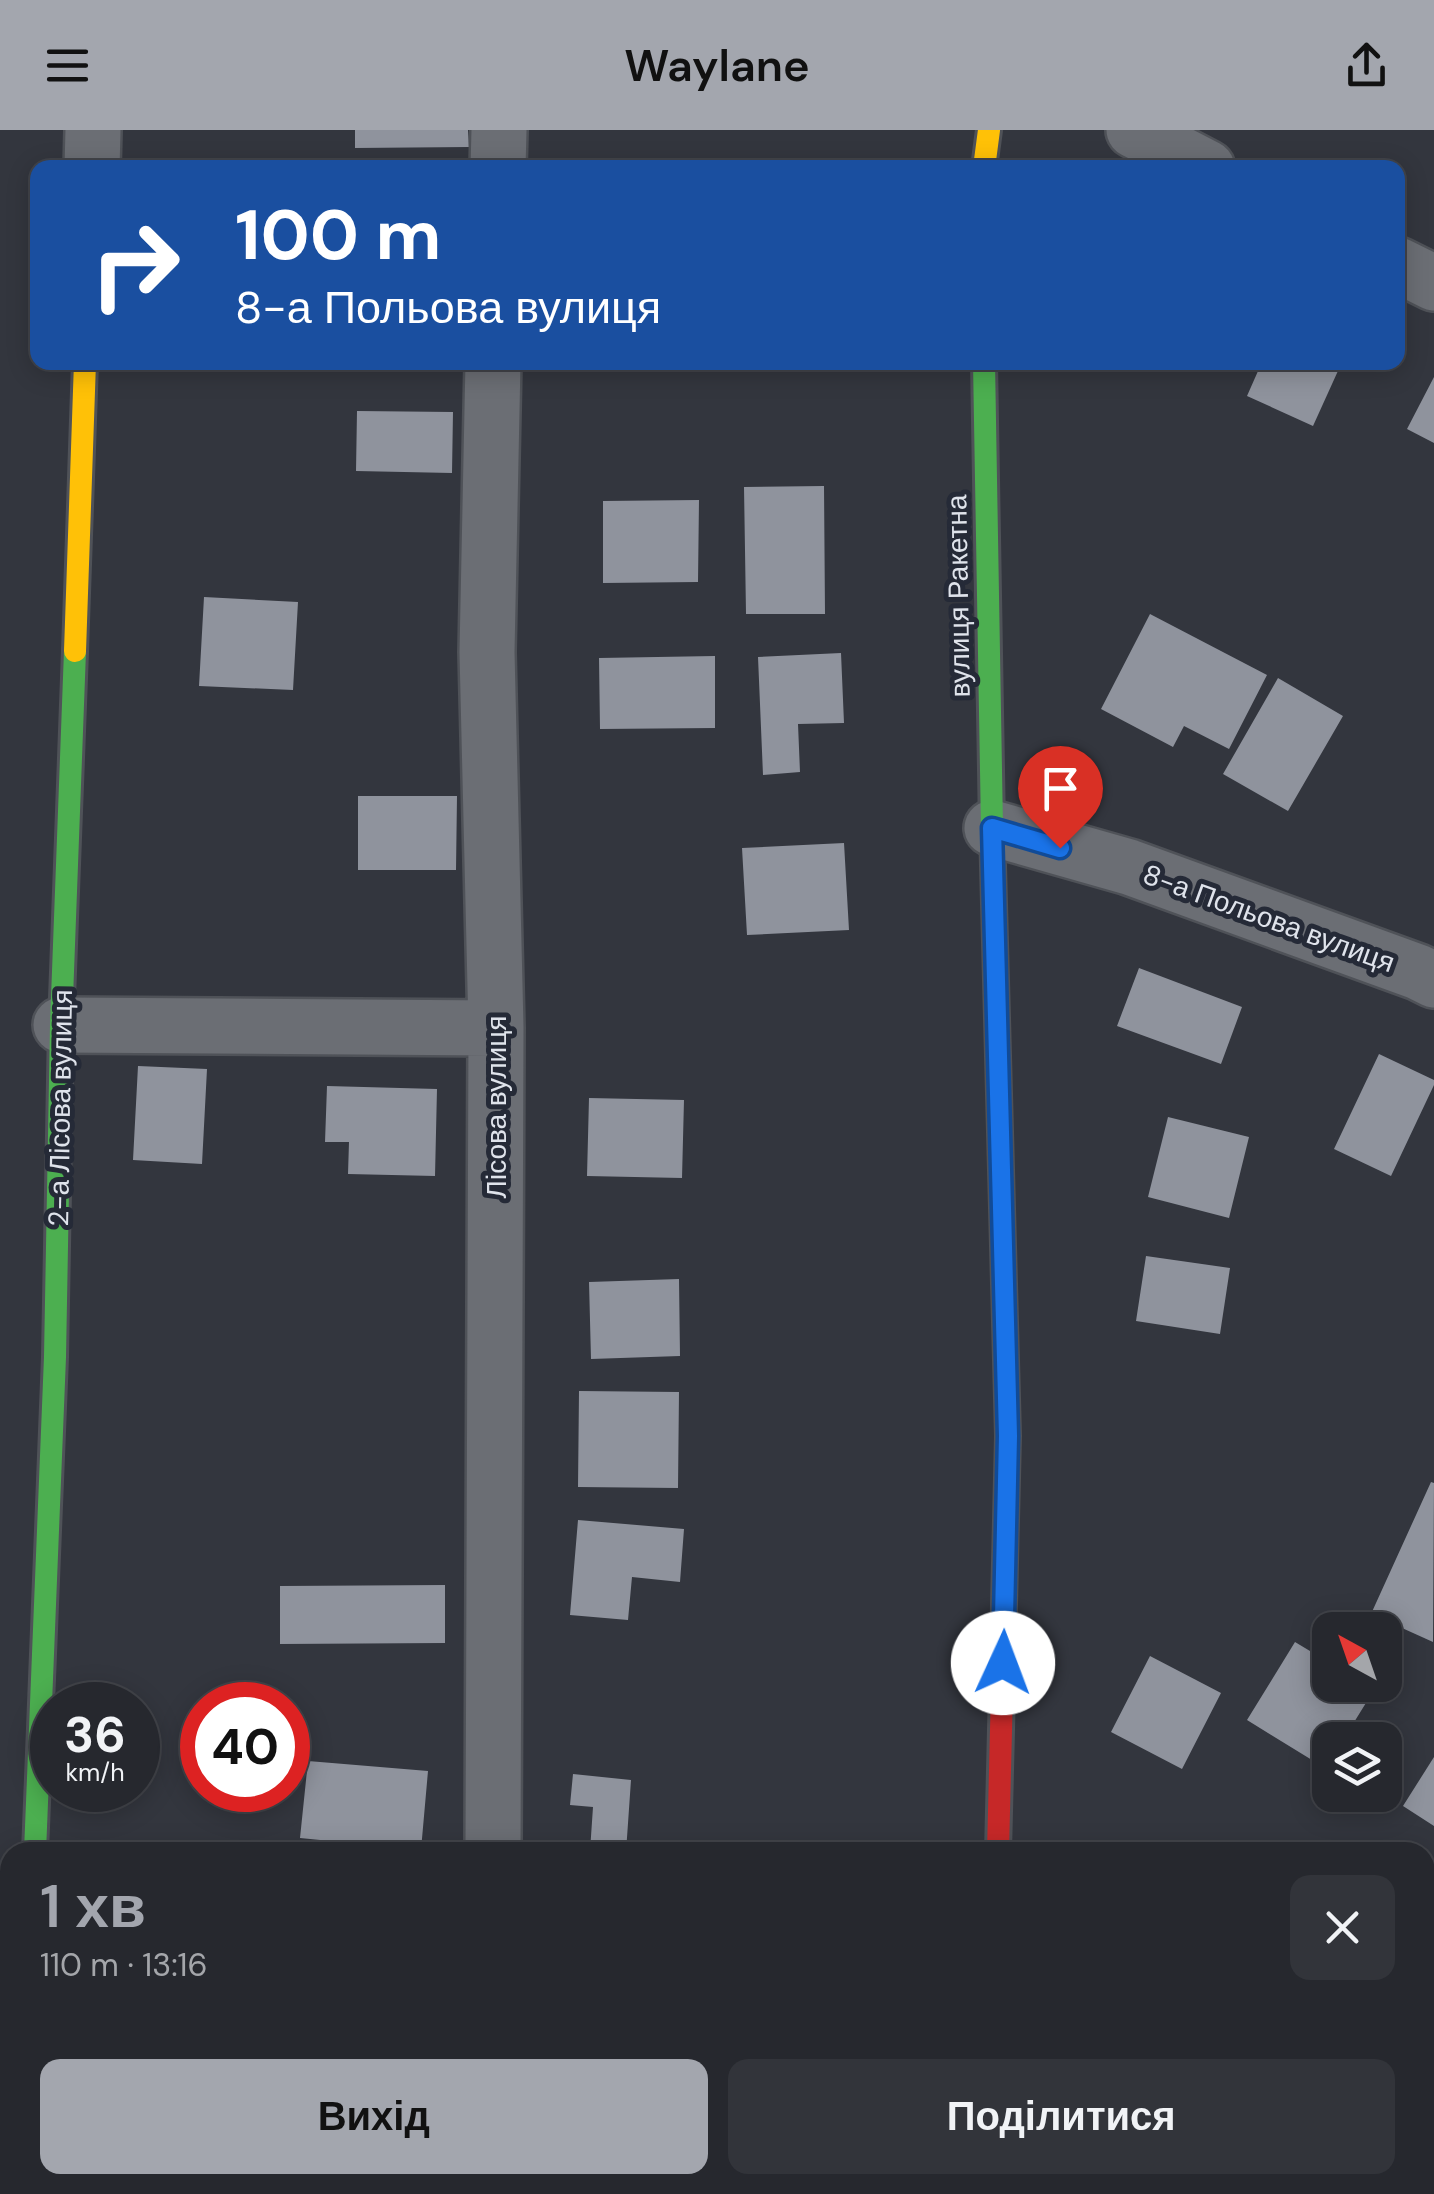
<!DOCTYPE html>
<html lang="uk">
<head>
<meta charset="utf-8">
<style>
	:root { --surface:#26282e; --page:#32343a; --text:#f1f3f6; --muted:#a4a6aa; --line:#42444a; --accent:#a3a6ae }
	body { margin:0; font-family:"DM Sans",sans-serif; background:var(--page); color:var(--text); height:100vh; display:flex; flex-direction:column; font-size:38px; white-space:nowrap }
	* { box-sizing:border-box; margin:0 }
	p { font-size:32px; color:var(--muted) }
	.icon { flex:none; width:55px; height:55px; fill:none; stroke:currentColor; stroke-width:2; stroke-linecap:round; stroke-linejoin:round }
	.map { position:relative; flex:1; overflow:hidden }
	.panel { position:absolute; left:0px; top:1712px; width:1435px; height:352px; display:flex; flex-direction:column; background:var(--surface); border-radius:30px 30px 0 0; box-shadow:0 5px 25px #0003,0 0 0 2px var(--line) }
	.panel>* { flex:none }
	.banner { position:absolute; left:30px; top:30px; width:1375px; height:210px; border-radius:20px; box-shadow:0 5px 25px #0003,0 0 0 2px var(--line); background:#1a4fa0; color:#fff; overflow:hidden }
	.needle { width:65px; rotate:320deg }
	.fabs { position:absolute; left:1312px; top:1482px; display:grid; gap:20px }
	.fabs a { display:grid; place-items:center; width:90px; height:90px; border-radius:20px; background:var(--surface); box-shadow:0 5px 25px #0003,0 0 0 2px var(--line); font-size:50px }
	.speed { position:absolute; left:30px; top:1552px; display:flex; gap:20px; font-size:50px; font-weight:700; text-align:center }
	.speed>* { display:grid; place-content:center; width:130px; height:130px; border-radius:50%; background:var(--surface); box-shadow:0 5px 25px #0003,0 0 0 2px var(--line); line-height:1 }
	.speed small { font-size:25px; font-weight:400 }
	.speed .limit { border:15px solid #d22; background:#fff; color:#111 }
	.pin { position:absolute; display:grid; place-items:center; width:85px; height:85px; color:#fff; margin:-102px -42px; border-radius:50% 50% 50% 0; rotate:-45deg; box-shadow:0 0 10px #0007 }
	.pin .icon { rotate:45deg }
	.me { position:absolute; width:110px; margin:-55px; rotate:2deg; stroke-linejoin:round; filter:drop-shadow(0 0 8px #0008) }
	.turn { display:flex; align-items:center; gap:35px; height:210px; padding:0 40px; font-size:45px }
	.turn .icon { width:130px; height:130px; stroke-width:2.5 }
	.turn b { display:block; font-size:70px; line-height:85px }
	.round { display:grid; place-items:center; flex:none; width:105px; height:105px; border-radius:20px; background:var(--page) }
	.overview { display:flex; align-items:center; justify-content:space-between; height:170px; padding:0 40px }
	h1 { font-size:60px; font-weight:600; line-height:75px; color:var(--accent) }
	.action { display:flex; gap:20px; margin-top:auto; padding:20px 40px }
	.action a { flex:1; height:115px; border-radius:20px; background:var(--accent); color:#111; font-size:40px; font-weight:600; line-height:115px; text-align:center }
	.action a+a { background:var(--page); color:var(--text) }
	header { display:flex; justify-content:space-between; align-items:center; height:130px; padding:0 40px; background:var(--accent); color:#111; font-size:45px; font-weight:600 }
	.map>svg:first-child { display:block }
	.building { fill:#8f939d }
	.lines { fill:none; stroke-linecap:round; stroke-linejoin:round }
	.street-casing { stroke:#4f5258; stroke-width:60 }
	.fast-casing { stroke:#4f5258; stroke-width:28 }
	.slow-casing { stroke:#4f5258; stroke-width:28 }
	.jam-casing { stroke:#4f5258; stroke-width:28 }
	.street { stroke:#6b6e74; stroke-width:55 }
	.fast { stroke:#4caf50; stroke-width:22 }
	.slow { stroke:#ffc107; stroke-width:22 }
	.jam { stroke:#c62828; stroke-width:22 }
	.route-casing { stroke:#114b97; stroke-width:25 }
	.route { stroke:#1a73e8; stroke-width:18 }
	.labels { text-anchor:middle; stroke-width:10; stroke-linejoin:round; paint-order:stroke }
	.street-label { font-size:28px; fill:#dfe3eb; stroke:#252a37 }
</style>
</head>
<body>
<header><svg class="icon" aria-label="menu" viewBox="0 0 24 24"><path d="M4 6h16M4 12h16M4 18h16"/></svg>Waylane<svg class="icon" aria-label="share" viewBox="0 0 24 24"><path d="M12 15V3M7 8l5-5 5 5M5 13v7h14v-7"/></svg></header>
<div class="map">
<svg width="1434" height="2064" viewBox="0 0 1434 2064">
	<rect width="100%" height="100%" fill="#33363e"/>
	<path class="building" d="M355,0H468L469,17L355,18Z
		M1262,232H1342L1313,296L1247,266Z
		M1434,247V313L1407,299Z
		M357,281L453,282L452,343L356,341Z
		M824,356L825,484H746L744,357Z
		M699,370L698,452L603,453V371Z
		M204,467L298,472L293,560L199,556Z
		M1150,484L1267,545L1229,619L1184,596L1173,617L1101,579Z
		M841,523L844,593L798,594L800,642L763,645L758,527Z
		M715,526V598L600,599L599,528Z
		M1278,548L1343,586L1288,681L1223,644Z
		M358,666H457L456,740H358Z
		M844,713L849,800L747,805L742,718Z
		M1139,838L1242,877L1221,934L1117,896Z
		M1379,924L1434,950V955L1391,1046L1334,1019Z
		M138,936L207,939L202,1034L133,1030Z
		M327,956L437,959L435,1046L348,1044L349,1012H325Z
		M589,968L684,970L682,1048L587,1046Z
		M1168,987L1249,1007L1229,1088L1148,1067Z
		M1146,1126L1230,1138L1220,1204L1136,1191Z
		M679,1149L680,1226L591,1229L589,1152Z
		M579,1261L679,1262L678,1358L578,1357Z
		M1431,1352L1434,1353L1433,1512L1371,1484Z
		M578,1390L684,1399L680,1452L632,1447L628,1490L570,1485Z
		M445,1455V1513L280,1514V1456Z
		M1295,1512L1330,1533V1555H1365L1374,1560L1343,1610H1330V1630L1325,1638L1247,1590Z
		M1150,1526L1221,1563L1182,1639L1111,1602Z
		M1434,1627V1696L1403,1676Z
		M308,1631L428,1641L421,1720L300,1708Z
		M573,1644L631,1650L626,1722L590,1721L593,1677L570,1675Z
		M302,2055L397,2061V2064H302Z"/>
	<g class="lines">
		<defs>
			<path id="street" d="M1134,0L1207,38
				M92,38L93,0
				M498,38L499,0
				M1398,135L1434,153
				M992,698L1129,737L1418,842L1434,850
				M61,895L496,898
				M493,1722L496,898L487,522L493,232
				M21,2064L22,2055
				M492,2064V2055"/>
			<path id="fast" d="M984,232L992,698L1008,1306L1002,1559
				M35,1722L55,1227L61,895L75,521
				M990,2055V2064"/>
			<path id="slow" d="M984,38L989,0
				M75,521L85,232"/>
			<path id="jam" d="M998,1722L1002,1559"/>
		</defs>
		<use href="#street" class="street-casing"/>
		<use href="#fast" class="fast-casing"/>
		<use href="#slow" class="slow-casing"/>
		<use href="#jam" class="jam-casing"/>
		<use href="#street" class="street"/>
		<use href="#fast" class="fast"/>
		<use href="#slow" class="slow"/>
		<use href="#jam" class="jam"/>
	</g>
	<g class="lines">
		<defs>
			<path id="route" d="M1003,1533L1008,1306L992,698L1060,718"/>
		</defs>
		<use href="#route" class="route-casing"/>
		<use href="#route" class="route"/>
	</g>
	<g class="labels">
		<g class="street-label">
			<text transform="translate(958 466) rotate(-91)" y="10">вулиця Ракетна</text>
			<text transform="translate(1269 788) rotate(20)" y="10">8-а Польова вулиця</text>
			<text transform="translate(496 977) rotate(-90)" y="10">Лісова вулиця</text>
			<text transform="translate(60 978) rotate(-89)" y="10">2-а Лісова вулиця</text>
		</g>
	</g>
</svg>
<div class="fabs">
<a><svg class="needle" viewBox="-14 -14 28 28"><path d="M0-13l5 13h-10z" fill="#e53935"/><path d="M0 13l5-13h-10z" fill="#a4a6aa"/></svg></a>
<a><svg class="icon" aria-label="layers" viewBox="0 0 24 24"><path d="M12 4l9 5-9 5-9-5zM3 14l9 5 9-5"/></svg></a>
</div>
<div class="speed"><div>36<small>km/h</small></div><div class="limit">40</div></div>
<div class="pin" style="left:1060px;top:718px;background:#d93025"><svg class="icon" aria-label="arrive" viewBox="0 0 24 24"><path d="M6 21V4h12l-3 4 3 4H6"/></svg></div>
<svg class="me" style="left:1003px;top:1533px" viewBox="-20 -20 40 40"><circle r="19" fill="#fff"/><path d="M0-13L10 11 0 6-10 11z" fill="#1a73e8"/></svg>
<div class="banner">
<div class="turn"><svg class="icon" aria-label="right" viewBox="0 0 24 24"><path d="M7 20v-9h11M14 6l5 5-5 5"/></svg><div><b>100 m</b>8-а Польова вулиця</div></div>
</div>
<section class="panel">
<div class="overview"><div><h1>1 хв</h1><p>110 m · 13:16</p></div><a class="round"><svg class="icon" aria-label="close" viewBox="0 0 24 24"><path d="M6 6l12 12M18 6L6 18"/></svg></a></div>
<div class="action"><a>Вихід</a><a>Поділитися</a></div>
</section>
</div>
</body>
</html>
